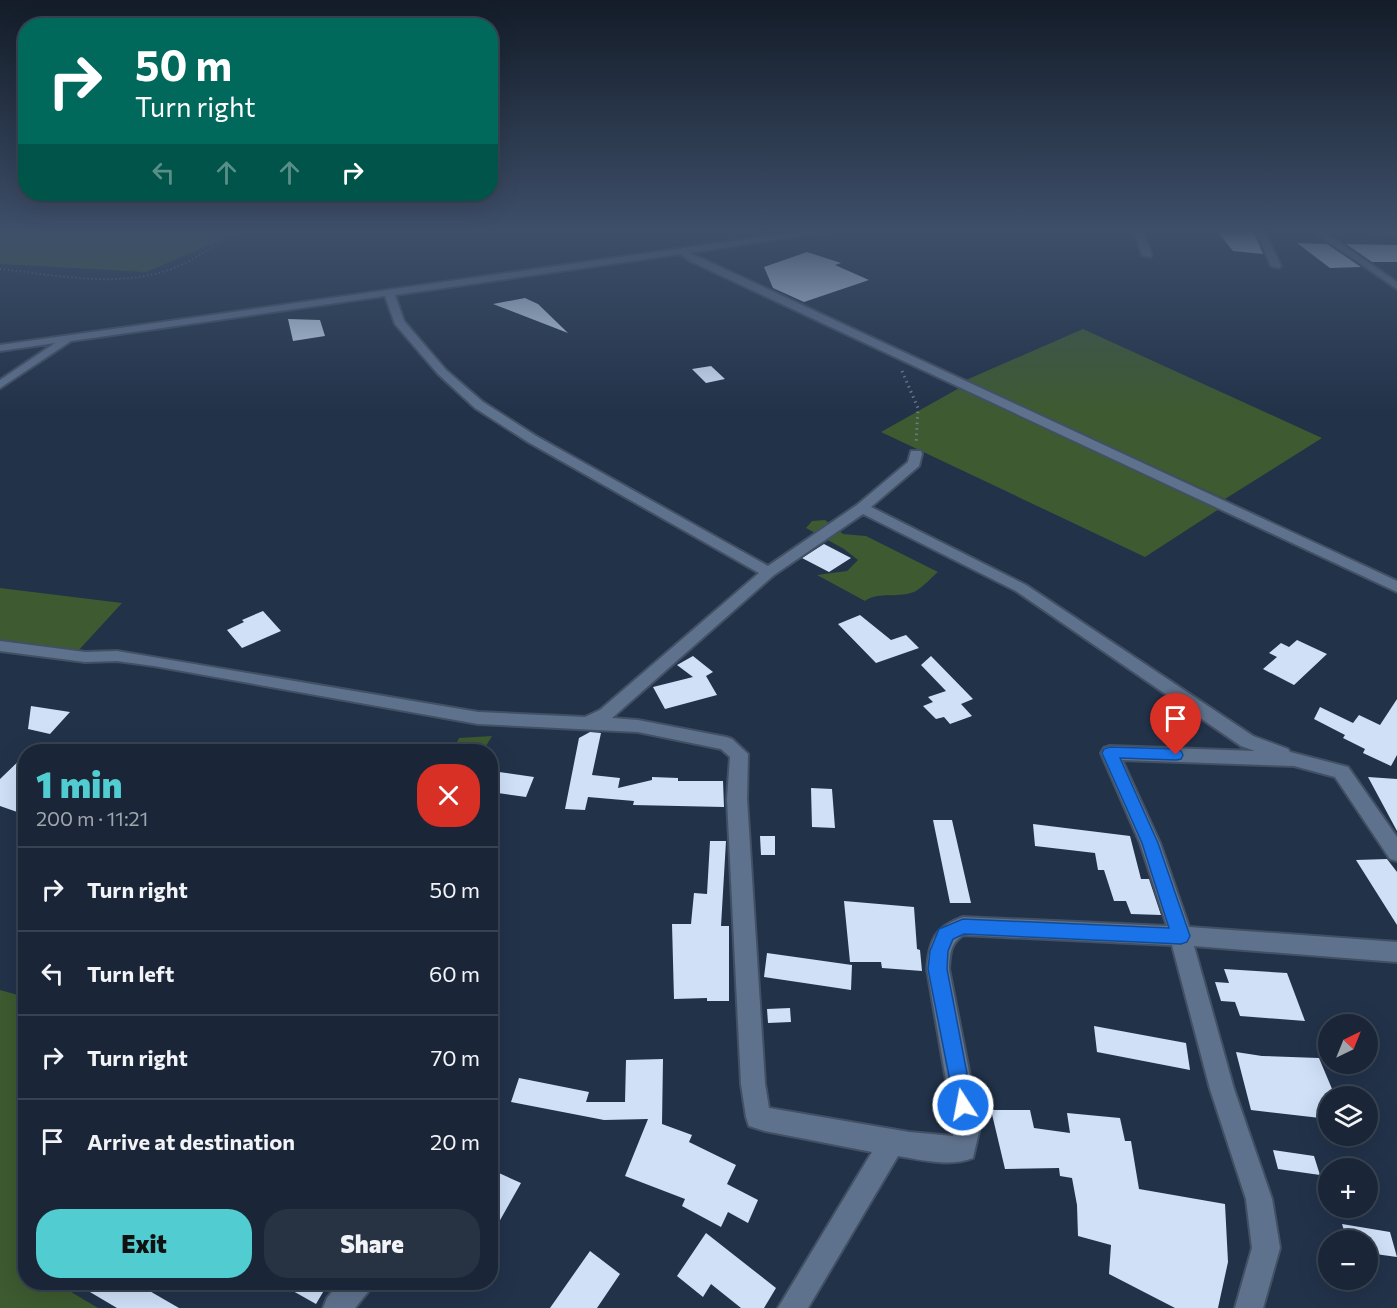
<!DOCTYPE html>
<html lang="en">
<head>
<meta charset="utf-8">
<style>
	:root { --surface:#1a2637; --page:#273242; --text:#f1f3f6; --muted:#9fa5ad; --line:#384352; --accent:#51ccd1 }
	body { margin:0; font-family:Commissioner,sans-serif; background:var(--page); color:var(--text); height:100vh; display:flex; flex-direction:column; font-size:22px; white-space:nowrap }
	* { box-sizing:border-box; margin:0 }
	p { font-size:20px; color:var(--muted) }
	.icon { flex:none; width:33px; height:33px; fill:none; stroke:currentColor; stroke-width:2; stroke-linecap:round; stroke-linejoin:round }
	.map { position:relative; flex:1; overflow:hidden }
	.sheet { position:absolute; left:18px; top:744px; width:480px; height:546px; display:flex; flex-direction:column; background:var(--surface); border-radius:24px; box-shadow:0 6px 24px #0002,0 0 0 2px var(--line) }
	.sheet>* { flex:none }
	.banner { position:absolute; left:18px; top:18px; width:480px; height:183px; border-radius:24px; box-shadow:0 6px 24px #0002,0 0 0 2px var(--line); background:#00695c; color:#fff; overflow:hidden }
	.needle { width:39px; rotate:43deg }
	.controls { position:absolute; left:1318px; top:1014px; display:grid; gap:12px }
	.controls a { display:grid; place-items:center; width:60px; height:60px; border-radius:50%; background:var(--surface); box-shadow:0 6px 24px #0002,0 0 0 2px var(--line); font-size:30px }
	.pin { position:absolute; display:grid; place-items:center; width:51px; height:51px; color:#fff; margin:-62px -26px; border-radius:50% 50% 50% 0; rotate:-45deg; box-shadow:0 0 6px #0007 }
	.pin .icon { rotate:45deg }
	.me { position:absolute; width:66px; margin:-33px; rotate:349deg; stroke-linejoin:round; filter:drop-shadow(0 0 4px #0008) }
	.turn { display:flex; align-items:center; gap:21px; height:126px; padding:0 18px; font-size:27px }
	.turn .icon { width:78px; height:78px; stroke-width:2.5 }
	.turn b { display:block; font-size:42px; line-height:51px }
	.lanes { display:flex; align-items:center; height:57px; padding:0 18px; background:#0003; justify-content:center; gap:30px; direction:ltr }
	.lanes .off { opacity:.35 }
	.round { display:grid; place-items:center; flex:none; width:63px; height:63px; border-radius:24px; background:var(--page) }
	.summary { display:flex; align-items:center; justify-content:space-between; height:102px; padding:0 18px }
	h1 { font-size:36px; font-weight:800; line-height:45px; color:var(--accent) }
	.action { display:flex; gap:12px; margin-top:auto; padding:12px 18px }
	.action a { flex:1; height:69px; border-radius:24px; background:var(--accent); color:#111; font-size:24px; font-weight:800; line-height:69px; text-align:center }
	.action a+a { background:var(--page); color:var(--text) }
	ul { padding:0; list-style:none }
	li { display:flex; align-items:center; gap:18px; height:84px; padding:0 18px; border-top:2px solid var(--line) }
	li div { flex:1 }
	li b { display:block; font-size:22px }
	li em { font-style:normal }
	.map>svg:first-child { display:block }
	.green { fill:#3d5a30 }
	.building { fill:#cfe0f7 }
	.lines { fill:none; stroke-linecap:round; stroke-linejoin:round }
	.minor-casing { stroke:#425064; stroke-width:4 }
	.path-far1 { stroke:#6c7a8e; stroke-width:2; stroke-dasharray:1 3; stroke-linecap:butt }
	.path { stroke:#6c7a8e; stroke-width:3; stroke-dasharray:1.5 4; stroke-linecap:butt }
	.minor { fill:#5f728d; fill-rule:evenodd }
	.route { fill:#1a73e8; stroke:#114b97; stroke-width:1.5 }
</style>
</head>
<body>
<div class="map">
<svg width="1397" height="1308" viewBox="0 0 1397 1308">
	<rect width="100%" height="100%" fill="#223249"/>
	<path class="green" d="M0,230H237L221,240L146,272L0,264Z
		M1083,329L1322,438L1225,499L966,380Z
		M961,387L1219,509L1145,557L881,432Z
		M825,520L843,534L866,536L938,572C931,578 924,586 916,591C901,599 878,591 865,601L817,575L847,571L858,560L844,549L806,528L812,521Z
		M0,588L122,603L78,651L0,640Z
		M492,736L483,751H453L459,738Z
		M0,990L25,997L26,1282L56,1283L98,1308H0Z"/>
	<path class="building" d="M1216,230H1253L1263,254L1233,251Z
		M1297,243L1327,244L1361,267L1330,268Z
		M1346,244L1397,245V262H1372Z
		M807,252L841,263L835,265L869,280L804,302L773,288L764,267Z
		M525,298L538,304L568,333L493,304Z
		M288,319L320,320L325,336L293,341Z
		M711,366L725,379L706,383L692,369Z
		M824,544L851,558L829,572L802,558Z
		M263,611L281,631L242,648L227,630L244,622L242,620Z
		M860,615L891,640L906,635L919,648L876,663L838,624Z
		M1297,640L1327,654L1294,685L1263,669L1277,657L1269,653L1281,643L1289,647Z
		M693,656L713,672L706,676L717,695L665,709L653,687L693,677L677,665Z
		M931,656L973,699L961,704L972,716L950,724L944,717L936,719L923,706L933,702L928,697L946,691L921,665Z
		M1397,699V755L1391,766L1363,753L1365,749L1343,738L1345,735L1314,719L1320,707L1353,723L1359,715L1380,725Z
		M31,706L70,712L50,734L28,729Z
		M590,732L601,733L592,775L620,778L618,788L652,780V777L678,778V781H723L724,807L633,805L634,801L588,797L585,810L565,809L579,738Z
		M26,754V807L20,813L0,806V779Z
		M499,772L534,777L526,797L491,792Z
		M1368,777L1397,779V831Z
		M811,788L832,789L835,828L812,827Z
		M933,820H952L971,903H950Z
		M1033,824L1130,836L1141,879H1149L1161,915L1131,914L1126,901H1114L1104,870H1098L1095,853L1035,846Z
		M760,836H775V855H761Z
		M710,841H726L721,926H729V1001H707V998L674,999L672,924H691L694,893L707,894Z
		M1387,859L1397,872V925L1356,860Z
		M844,901L914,907L917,949L920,950L922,971L882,968L881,962H850Z
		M767,953L852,965L851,990L764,977Z
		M1224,969L1287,973L1305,1021L1240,1016L1235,1002L1221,1001L1215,982L1229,983Z
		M790,1008L791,1022L768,1023L767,1009Z
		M1094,1026L1186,1043L1190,1070L1097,1052Z
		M1236,1052L1262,1056L1319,1058L1335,1096H1329V1119L1251,1110Z
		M663,1059L662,1124L692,1135L689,1142L736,1165L727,1184L758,1200L748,1223L728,1212L721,1227L682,1206L685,1199L625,1176L648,1119L604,1120L511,1102L519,1078L589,1092L586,1102H625L626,1060Z
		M991,1110H1030L1034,1128L1070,1133L1067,1113L1120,1118L1125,1141H1131L1139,1189L1225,1204L1228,1262L1218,1308H1175L1109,1274L1111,1245L1078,1236L1077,1205L1072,1178L1060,1176L1059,1168L1005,1169Z
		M1273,1150L1314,1156L1320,1175L1278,1169Z
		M490,1169L521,1183L490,1238Z
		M1342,1224L1390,1232L1397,1257L1368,1253V1240H1347Z
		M706,1233L776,1288L764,1308H741L711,1284L703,1297L677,1276Z
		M590,1251L620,1274L597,1308H550Z
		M73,1282H134L179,1308H117Z
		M277,1282H329L316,1304Z"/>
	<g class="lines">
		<defs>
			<path id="minor" d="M810,230H834L690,253L1397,581V592L690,261L680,254L395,295L404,321L446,370L483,402L536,436L768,566L857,505L908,462L911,451H921L922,454L919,466L871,507L1026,585L1253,736L1288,749L1290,752L1348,767L1397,837V861L1390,859L1335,777L1294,766L1122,760L1160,843L1189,927L1397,942V962L1194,946L1234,1089L1272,1199L1280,1248L1263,1308H1235L1252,1248L1246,1199L1210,1089L1172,945L963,935C950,944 950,954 949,969L980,1127L973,1158C951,1167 921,1160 898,1156L808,1308H778L872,1152L765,1131L749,1126L746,1117L741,1084L727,799L730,757L721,749L638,732L478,724L154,666L117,661L85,662L0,651V641L85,652L117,651L478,712L585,717L600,710L759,573L528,442L475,408L438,374L395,324L385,296L71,341L0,388V380L55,343L0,351V345ZM863,514L1016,591L1241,746L1255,751L1110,746L1104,748L1101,753L1140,843L1167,926L963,917C935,927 929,940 927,969L954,1127L953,1136L909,1132L769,1108L765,1084L747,799L748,754L732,739L726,737L638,720L612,718L774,575Z
				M1134,230H1142L1152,255L1150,257L1142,255Z
				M1255,230H1264L1281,266L1279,268L1271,266Z
				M1311,230H1321L1397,282V289Z
				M1376,230H1397V236L1377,232Z
				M340,1282H372L368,1292L355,1308H323L327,1298Z"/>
		</defs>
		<use href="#minor" class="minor-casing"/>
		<path class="path-far1" d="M0,269C57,275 119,289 174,268C197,259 218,243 238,230"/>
		<path class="path" d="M902,371L918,408L916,444"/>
		<use href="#minor" class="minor"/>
	</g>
	<linearGradient id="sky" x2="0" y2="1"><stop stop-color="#131c28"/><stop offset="0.56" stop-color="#3e4f6a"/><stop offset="1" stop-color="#3e4f6a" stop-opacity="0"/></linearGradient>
	<rect width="1397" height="413" fill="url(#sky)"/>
	<path class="route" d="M1110,747L1176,749L1181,751L1183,755L1181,759L1176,760L1120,758L1158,843L1190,936L1187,942L1181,944L964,934L953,939L948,951L947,969L973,1105L971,1112L963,1115L956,1112L928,969L930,951L939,929L963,919L1169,928L1142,843L1102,753L1104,749Z"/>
</svg>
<div class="controls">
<a><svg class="needle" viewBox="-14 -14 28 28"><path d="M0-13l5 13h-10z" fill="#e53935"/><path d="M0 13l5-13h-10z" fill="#9fa5ad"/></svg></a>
<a><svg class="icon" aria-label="layers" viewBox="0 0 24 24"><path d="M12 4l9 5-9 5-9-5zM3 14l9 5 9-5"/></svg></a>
<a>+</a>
<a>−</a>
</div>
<div class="pin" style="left:1176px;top:755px;background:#d93025"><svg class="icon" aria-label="arrive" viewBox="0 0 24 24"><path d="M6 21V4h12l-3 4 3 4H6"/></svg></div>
<svg class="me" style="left:963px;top:1105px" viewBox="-20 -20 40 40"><circle r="17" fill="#1a73e8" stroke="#fff" stroke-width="3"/><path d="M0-11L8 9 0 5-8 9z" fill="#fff"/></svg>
<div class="banner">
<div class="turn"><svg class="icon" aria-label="right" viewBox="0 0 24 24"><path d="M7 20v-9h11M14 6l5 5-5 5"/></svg><div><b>50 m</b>Turn right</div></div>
<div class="lanes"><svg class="icon off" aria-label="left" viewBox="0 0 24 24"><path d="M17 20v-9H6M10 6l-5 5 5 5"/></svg><svg class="icon off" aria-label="ahead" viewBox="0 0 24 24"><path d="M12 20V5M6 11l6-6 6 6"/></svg><svg class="icon off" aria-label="ahead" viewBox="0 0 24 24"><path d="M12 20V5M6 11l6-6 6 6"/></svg><svg class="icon" aria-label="right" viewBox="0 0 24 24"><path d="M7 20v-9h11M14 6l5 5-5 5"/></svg></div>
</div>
<section class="sheet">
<div class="summary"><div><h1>1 min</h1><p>200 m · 11:21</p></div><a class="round" style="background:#d93025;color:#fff"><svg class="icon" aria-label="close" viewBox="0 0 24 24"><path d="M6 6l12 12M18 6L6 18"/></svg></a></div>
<ul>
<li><svg class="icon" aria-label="right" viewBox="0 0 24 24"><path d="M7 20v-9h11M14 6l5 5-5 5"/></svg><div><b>Turn right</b></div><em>50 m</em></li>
<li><svg class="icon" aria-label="left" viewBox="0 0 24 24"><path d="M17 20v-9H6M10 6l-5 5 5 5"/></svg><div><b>Turn left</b></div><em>60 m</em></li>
<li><svg class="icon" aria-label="right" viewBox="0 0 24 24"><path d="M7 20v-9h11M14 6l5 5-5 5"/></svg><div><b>Turn right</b></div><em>70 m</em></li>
<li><svg class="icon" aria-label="arrive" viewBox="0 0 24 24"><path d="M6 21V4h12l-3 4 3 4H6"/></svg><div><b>Arrive at destination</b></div><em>20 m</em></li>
</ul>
<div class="action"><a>Exit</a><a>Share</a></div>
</section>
</div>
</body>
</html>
